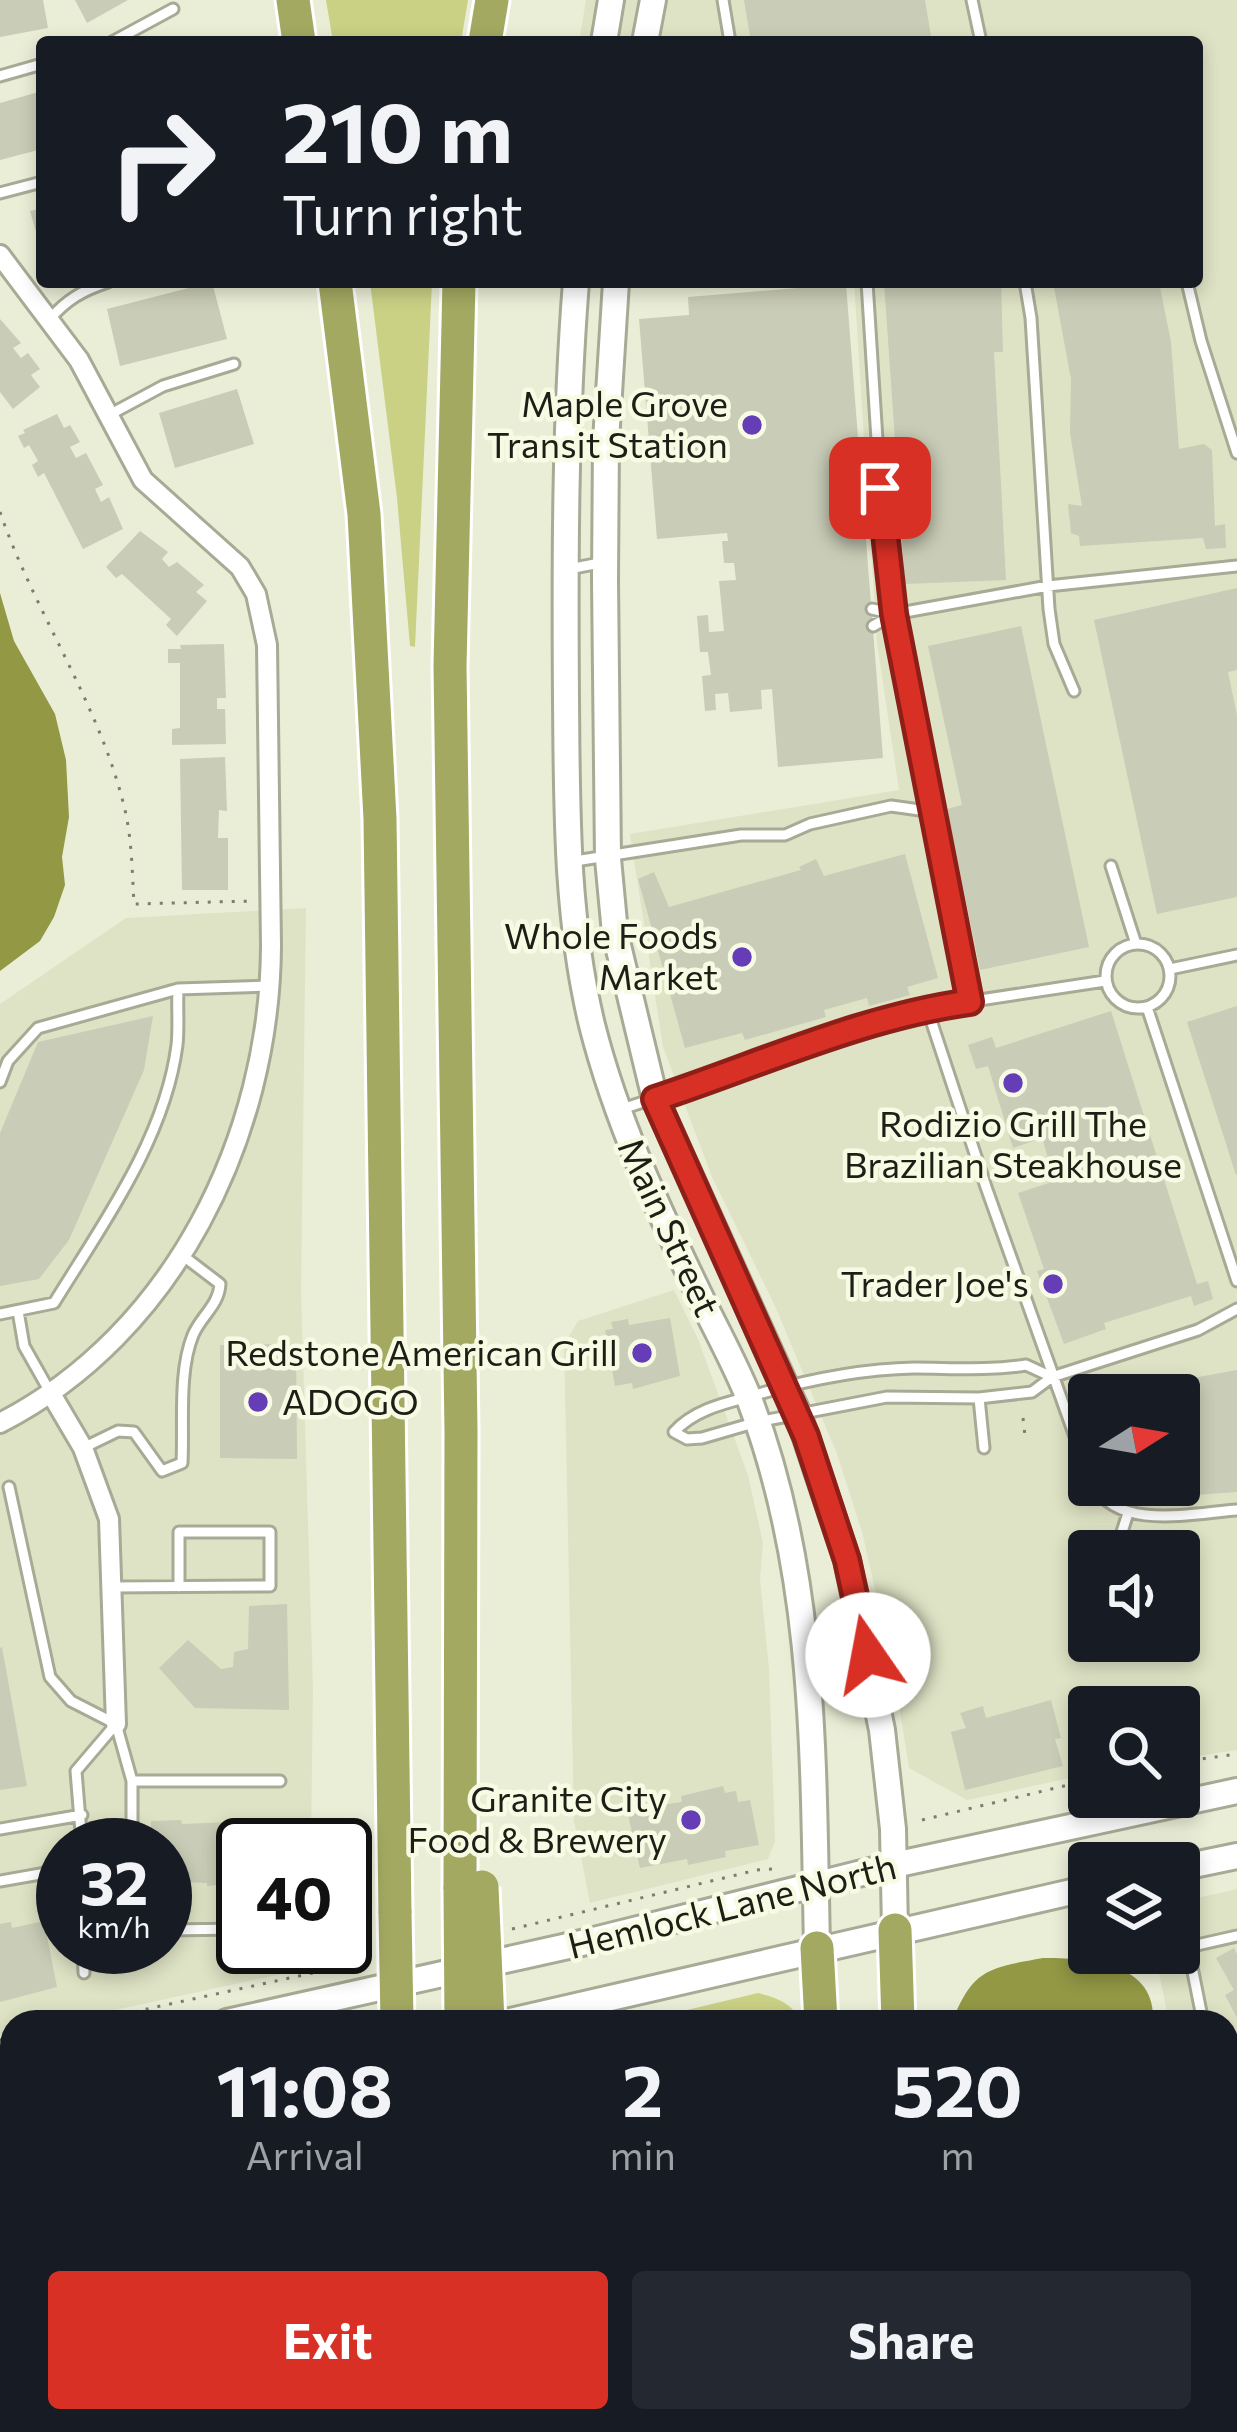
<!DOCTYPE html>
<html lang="en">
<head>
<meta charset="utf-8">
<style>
	:root { --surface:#171b24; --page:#242831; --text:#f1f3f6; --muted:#9ea1a6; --accent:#d93025 }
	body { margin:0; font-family:Commissioner,sans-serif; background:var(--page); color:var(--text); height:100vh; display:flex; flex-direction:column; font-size:45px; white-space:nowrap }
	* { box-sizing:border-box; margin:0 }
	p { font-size:39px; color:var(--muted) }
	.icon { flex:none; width:66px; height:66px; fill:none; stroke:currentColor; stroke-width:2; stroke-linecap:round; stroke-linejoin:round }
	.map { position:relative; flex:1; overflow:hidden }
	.sheet { position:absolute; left:0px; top:2010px; width:1239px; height:423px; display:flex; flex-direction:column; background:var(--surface); border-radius:36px 36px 0 0; box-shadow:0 6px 18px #0003 }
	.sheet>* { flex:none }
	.top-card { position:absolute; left:36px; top:36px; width:1167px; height:252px; border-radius:12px; box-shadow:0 6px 18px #0003; background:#171b24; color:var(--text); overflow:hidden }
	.needle { width:78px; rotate:79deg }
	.buttons { position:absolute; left:1068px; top:1374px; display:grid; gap:24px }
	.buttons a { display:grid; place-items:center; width:132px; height:132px; border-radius:12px; background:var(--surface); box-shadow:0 6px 18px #0003; font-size:60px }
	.speed { position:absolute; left:36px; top:1818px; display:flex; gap:24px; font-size:60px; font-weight:700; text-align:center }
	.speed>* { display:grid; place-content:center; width:156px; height:156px; border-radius:50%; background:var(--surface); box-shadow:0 6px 18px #0003; line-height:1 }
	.speed small { font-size:30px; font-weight:400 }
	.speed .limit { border:6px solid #111; border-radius:18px; background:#fff; color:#111 }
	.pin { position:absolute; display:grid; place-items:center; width:102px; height:102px; color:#fff; margin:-51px; border-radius:24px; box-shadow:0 6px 18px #0006 }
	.me { position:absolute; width:132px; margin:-66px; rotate:348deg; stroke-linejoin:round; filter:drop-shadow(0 0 9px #0008) }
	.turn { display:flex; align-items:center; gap:42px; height:252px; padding:0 48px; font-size:54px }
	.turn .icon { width:156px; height:156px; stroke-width:2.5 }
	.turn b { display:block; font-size:84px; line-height:102px }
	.eta { display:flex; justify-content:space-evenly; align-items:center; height:204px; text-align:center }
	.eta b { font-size:72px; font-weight:700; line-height:84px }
	.cta { display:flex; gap:24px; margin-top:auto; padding:24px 48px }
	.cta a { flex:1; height:138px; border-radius:12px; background:var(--accent); color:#fff; font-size:48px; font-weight:700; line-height:138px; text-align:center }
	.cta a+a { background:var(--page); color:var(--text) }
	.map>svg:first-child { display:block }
	.built { fill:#dfe3c5; fill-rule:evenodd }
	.green { fill:#cad185 }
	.water { fill:#929844 }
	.building { fill:#c9ccb6 }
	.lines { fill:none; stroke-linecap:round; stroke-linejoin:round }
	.lane-casing { stroke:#a8aa95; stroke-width:15 }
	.street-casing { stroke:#a8aa95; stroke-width:24 }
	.secondary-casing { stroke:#a8aa95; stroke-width:30 }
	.highway-casing { stroke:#fff; stroke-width:39 }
	.path { stroke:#7b7d6e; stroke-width:3; stroke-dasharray:3 9; stroke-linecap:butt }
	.lane { stroke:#fff; stroke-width:9 }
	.street { stroke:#fff; stroke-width:18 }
	.secondary { stroke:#fff; stroke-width:24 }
	.highway { stroke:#a3a961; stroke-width:33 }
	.highway-bridge-casing { stroke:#fff; stroke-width:39; stroke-linecap:butt }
	.highway-bridge { stroke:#a3a961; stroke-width:33 }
	.route-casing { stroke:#8d1f18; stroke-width:30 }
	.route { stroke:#d93025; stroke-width:21 }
	.poi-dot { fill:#653eb7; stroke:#f8fbe4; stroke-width:4.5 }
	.labels { text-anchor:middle; stroke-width:9; stroke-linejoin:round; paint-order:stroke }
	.poi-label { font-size:36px; fill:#1d1e16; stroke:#f8fbe4; text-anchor:end }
	.street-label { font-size:36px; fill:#1d1e16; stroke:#f8fbe4 }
</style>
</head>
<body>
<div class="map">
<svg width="1237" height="2432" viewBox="0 0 1237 2432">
	<rect width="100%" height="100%" fill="#ebeed7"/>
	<path class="built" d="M586,0H1237V1750L1179,1759V1707H1089V1774L967,1800L909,1768L893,1668L862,1532L837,1454L775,1306L712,1177L663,1047L630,834L899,790L877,643L854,282H1197V42H579ZM1089,1395H1179V1485H1089ZM1089,1551H1179V1641H1089Z
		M306,908L301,1291L313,1688L311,1845H243V1947H309V1968L59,2022H12V2032L0,2035V1004L126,918ZM63,1845H165V1947H63Z
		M674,1290L698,1339L748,1475L763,1543L760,1579L769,1668L775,1841L768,1859L590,1903L574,1821L564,1345L578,1321Z
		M1237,1889V2432H1021V2421H1227V2022H1169L1155,1953H1179V1902Z"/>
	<path class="green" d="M326,0H468L461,42H333Z
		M370,282H432L415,647L410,646L397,498Z
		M758,1993C776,1998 793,2003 800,2022H637Z
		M54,2421H108L110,2432H53Z
		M221,2421H343V2432H220Z
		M527,2421H826L827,2432H527Z"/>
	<path class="water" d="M0,593L14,641L55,714L66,760L69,817L62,857L65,885L54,917L40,941L0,971Z
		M1043,1958C1086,1958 1157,1961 1153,2022H952C973,1968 989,1968 1043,1958Z
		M108,2421H221L220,2432H110Z"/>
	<path class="building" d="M0,0H43L48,28L0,37Z
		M75,0H128L87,23Z
		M744,0H925L932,42H751Z
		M42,91V149L0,160V103Z
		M42,208V249H41L30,211Z
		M212,282L227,339L120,366L107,309Z
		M884,282H1001L1003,352H994L1006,580L905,584Z
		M1053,282H1159L1171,342L1179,449L1204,444L1212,450L1215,526L1225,524L1226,548L1206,549L1203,538L1080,546L1079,536L1071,533L1068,504L1082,506L1070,433L1071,379Z
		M846,284L883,758L778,767L772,689L761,690L762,709L730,712L728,693L715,694L716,710L705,711L702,676L711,675L708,652H700L697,616L708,615L709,632L724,631L719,581L736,580L734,563H724L722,541H728L727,533L657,539L639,319L689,315L688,297Z
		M0,319L21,343L13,348L21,358L28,353L40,369L31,375L40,387L13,409L0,392Z
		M237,389L254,444L175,468L159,413Z
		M57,414L64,428L70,425L80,442L70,447L76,458L86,453L103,485L95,489L101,502L109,497L123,529L83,549L44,473L38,477L32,465L38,461L29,445L24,448L18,436L25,433L23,430Z
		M140,531L168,552L162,559L169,567L177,562L204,585L196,592L207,601L177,636L166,625L171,619L122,574L116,578L106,567Z
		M1237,588V670L1228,672L1237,716V897L1157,914L1094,620Z
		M1021,626L1089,947L980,970L947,809L962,805L928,646Z
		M224,644L226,698H217V709H225L226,744L172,745V729L180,728V663H168V649H181L180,645Z
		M225,757L227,811L219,810L218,838H228V890H182L180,759Z
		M905,854L938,978L907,987L910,995L869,1006L867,998L824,1010L826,1017L745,1040L742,1033L685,1048L638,879L654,872L669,907L801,870L799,867L816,859L824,876Z
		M1237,1006V1175H1236L1187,1022Z
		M1111,1011L1197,1284L1208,1281L1213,1299L1194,1306L1191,1296L1104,1323L1106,1329L1064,1344L1037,1271L1044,1269L1018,1193L1055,1181L1042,1138L1013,1148L988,1066L976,1069L968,1045L992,1037L996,1048Z
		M153,1016L144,1070L69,1240L39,1279L0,1286V1133L38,1042Z
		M670,1318L680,1376L633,1389L632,1383L615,1386L605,1330L613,1329L611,1322L628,1319L629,1325Z
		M296,1344L297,1459L220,1458V1345Z
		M1237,1370V1492L1181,1496L1179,1395H1098L1096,1385L1114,1383L1116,1392Z
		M1121,1485H1170V1488L1122,1494Z
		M287,1604L289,1710L195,1708L159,1668L188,1640L221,1669L233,1667L234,1652L248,1649L249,1606Z
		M2,1647L27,1786L0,1790V1648Z
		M1051,1700L1061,1738L1055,1739L1063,1766L965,1790L951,1732L966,1728L960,1713L983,1706L986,1718Z
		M723,1786L725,1793L736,1791L738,1802L750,1800L759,1845L725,1851L726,1857L688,1865L687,1859L640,1868L627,1810L682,1802L681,1796Z
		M181,1820L182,1824L277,1820V1845H243V1882L207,1886V1883L183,1882V1886L165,1887V1845H151V1821Z
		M44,1921L57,1987L0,2002V1924L11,1922L12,1928Z
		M1234,1948L1237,1954V2018L1225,1995L1234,1990L1216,1958Z
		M1227,2206H1232V2241H1227Z"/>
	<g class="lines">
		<defs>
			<path id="lane" d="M723,0L730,42
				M972,0L981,42
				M112,42L173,9
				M0,76L42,64
				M0,193L42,182
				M867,282L880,487L894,614L970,1002
				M1025,282L1031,318L1049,609L1054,644L1074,691
				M1187,282L1201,341L1237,453
				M49,320C66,300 83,290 108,282
				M109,415L163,386L234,364
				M569,569L605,562
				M872,609L894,614
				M873,626L894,614L1048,586L1237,566
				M575,861L741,835H785L810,824L891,806L934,812
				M1111,866L1136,944
				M1106 976a32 32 0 1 1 64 0a32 32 0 1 1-64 0Z
				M1170,969L1237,955
				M1147,1007L1237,1281
				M927,1008L986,1187L1089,1476
				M0,1082L8,1061L38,1028L178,989
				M622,1109L927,1008L1105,981
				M18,1311L24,1346L50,1392
				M0,1314L54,1303C102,1225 165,1139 177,1045C179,1027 177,1008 178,989L270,986
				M1026,1365L1052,1377L1032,1392L979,1398L887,1397L757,1422L702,1438L687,1439L674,1432C693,1411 721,1404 748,1397C802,1381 858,1369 914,1368C952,1368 988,1371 1026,1365Z
				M1052,1377L1198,1330L1237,1309
				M979,1398L984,1448
				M83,1448L118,1431L134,1432L162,1471L182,1463C184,1423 178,1372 193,1335C201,1316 219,1305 220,1284L182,1255
				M1094,1485C1118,1531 1194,1513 1237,1510
				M9,1487L50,1677L71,1701L116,1724L132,1781V1845
				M1116,1551L1128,1513
				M113,1587L270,1586V1532H179V1587
				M132,1781H280
				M0,1829L82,1815
				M82,1845L76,1771L116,1724
				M0,1881L63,1870
				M165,1930L243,1929
				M83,1947L84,1973
				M1203,2022L1188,1947L1237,1936
				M1227,2144L1237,2150
				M1032,2421L1043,2429H1237"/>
			<path id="street" d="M0,255L79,360L143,480L240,567L256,594L267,645L271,946C270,1136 174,1334 0,1423
				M50,1392L83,1448L109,1519L116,1724"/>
			<path id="secondary" d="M604,42L611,0
				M645,42L653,0
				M576,282C565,421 565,560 566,700C567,810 566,917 592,1025C616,1120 657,1207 699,1294C716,1330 736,1365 750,1401C817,1577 813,1763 817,1948
				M616,282L606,441L605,580L608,859L615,933L655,1099L798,1414L847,1560L882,1730L893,1829L895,1930
				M1179,1868L1237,1856
				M227,2022L586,1942L894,1865L1237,1791
				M506,2022L1089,1888
				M0,2074L12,2071"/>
			<path id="highway" d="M293,0L299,42
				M485,42L492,0
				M335,282L364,514L380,819L395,1913
				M459,282L450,666L461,1431L460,1889
				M895,1930L898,2022
				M817,1948L821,2022
				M0,2102L6,2134L0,2432
				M402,2421V2432
				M465,2421V2432
				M514,2421L515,2432
				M841,2421L842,2432
				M33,2432L34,2421
				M359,2432V2421
				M906,2432L907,2421"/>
		</defs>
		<use href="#lane" class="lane-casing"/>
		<use href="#street" class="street-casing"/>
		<use href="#secondary" class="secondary-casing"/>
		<use href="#highway" class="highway-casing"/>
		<path class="path" d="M0,512C34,611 97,700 123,802C132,835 132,870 134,904L252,901
			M1023,1418L1025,1436
			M1179,1762L1237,1754
			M922,1820L1089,1780
			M512,1929L757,1870L773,1869
			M87,2022L368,1961
			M0,2040L12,2037"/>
		<use href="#lane" class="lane"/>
		<use href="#street" class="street"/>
		<use href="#secondary" class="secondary"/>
		<use href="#highway" class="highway"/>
		<defs>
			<path id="highway-bridge" d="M482,1887L488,2022
				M460,1889L461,2022
				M395,1913L397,2022"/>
		</defs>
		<use href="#highway-bridge" class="highway-bridge-casing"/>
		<use href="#highway-bridge" class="highway-bridge"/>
	</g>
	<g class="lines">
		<defs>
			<path id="route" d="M868,1655L847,1560L806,1436L655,1099C758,1065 862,1017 970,1002L894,614L880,488"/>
		</defs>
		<use href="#route" class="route-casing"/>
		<use href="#route" class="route"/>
	</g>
	<g class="poi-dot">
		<circle cx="752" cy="425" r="12"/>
		<circle cx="742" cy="957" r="12"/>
		<circle cx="1013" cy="1083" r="12"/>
		<circle cx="1053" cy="1284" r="12"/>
		<circle cx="642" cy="1353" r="12"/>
		<circle cx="258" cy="1402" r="12"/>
		<circle cx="691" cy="1820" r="12"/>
	</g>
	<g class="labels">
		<g class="poi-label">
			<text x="728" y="417">Maple Grove<tspan x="728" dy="41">Transit Station</tspan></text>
			<text x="718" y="949">Whole Foods<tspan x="718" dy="41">Market</tspan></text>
			<text x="1013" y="1137" text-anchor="middle">Rodizio Grill The<tspan x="1013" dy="41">Brazilian Steakhouse</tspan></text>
			<text x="1029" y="1297">Trader Joe's</text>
			<text x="618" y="1366">Redstone American Grill</text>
			<text x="282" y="1415" text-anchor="start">ADOGO</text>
			<text x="667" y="1812">Granite City<tspan x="667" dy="41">Food &amp; Brewery</tspan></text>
		</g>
		<g class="street-label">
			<text transform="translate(669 1227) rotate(65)" y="13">Main Street</text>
			<text transform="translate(732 1906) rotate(-14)" y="13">Hemlock Lane North</text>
		</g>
	</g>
</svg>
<div class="buttons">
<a><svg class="needle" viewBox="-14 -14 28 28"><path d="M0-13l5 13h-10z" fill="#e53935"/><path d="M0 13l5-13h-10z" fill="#9ea1a6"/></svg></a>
<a><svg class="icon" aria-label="sound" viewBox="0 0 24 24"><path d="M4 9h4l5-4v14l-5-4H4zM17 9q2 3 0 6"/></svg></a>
<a><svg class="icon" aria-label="search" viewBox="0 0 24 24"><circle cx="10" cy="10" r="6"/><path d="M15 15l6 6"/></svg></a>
<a><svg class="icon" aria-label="layers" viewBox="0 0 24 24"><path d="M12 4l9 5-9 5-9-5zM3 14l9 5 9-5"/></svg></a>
</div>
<div class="speed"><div>32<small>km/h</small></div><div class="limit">40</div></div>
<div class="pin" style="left:880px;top:488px;background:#d93025"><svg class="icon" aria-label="arrive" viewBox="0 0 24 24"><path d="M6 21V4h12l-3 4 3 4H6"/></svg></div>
<svg class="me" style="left:868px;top:1655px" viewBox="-20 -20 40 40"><circle r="19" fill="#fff"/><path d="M0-13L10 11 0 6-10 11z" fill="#d93025"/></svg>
<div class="top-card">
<div class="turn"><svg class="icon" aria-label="right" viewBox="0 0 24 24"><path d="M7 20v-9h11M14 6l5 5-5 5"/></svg><div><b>210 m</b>Turn right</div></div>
</div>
<section class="sheet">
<div class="eta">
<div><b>11:08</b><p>Arrival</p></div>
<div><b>2</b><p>min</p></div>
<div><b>520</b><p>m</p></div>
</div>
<div class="cta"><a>Exit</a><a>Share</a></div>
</section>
</div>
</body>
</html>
